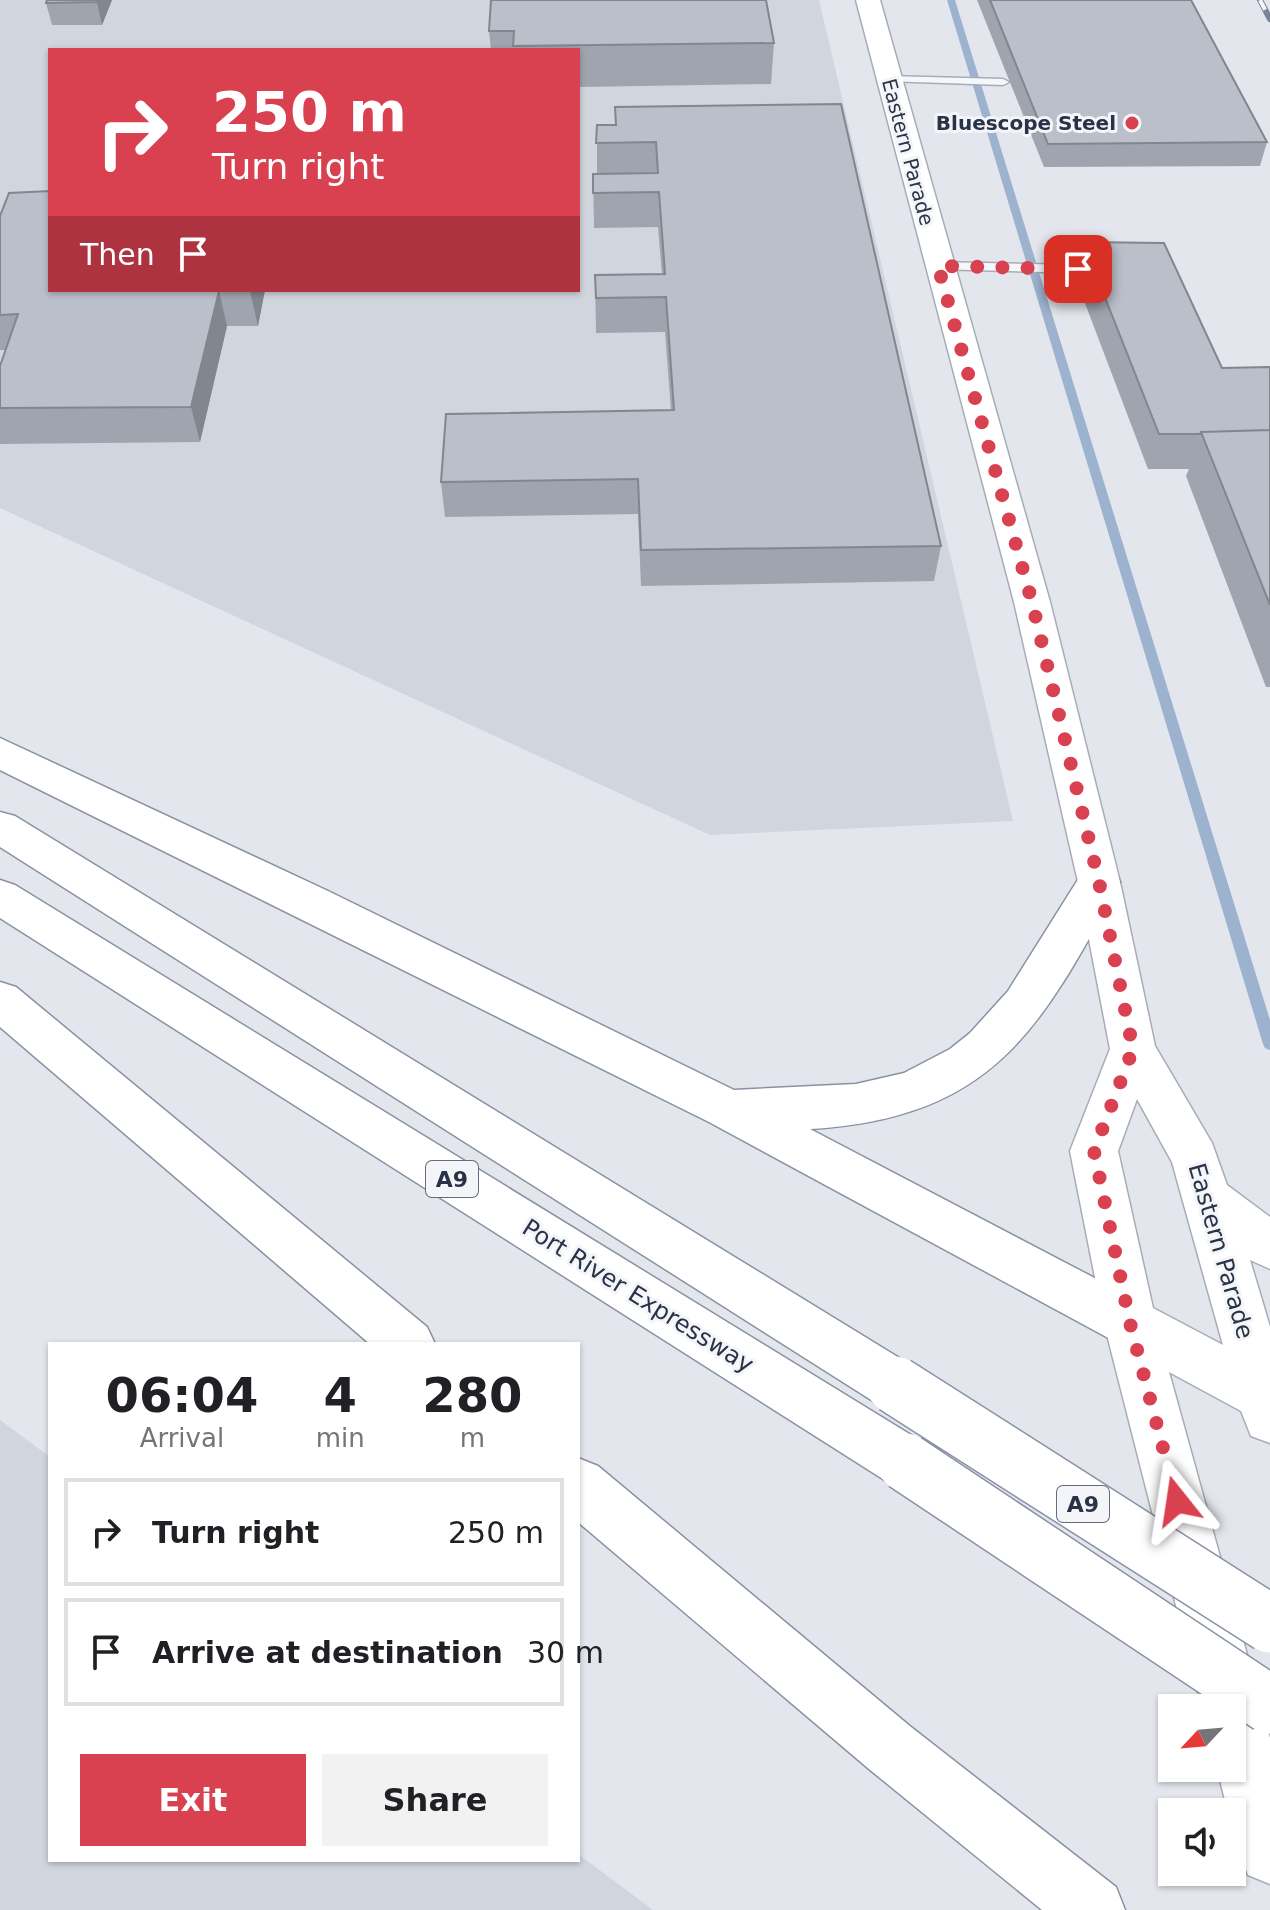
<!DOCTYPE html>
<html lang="en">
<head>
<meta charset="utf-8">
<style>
	:root { --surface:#fff; --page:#f2f2f2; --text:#202124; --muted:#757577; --line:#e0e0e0; --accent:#d94050 }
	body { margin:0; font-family:"DejaVu Sans",sans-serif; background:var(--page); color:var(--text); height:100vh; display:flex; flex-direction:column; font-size:30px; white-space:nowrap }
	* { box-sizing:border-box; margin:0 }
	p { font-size:26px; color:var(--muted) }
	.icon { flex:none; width:44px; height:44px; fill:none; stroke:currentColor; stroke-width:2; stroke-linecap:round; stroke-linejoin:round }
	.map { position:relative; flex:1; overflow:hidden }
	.side { position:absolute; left:48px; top:1342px; width:532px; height:520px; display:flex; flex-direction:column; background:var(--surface); border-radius:0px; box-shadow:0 2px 6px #0004 }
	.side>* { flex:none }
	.hud { position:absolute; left:48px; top:48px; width:532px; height:244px; border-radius:0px; box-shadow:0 2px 6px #0004; background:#d94050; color:#fff; overflow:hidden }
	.needle { width:52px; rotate:244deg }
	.tools { position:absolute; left:1158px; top:1694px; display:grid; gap:16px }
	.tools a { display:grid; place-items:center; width:88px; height:88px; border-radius:0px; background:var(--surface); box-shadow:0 2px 6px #0004; font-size:40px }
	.pin { position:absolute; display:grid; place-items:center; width:68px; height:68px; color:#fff; margin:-34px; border-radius:16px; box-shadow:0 4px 12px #0006 }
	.me { position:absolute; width:88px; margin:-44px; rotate:345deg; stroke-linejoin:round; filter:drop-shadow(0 0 6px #0008) }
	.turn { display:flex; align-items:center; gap:28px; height:168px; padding:0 32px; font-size:36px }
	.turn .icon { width:104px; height:104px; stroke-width:2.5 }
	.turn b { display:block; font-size:56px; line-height:68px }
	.then { display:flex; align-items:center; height:76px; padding:0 32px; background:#0003; gap:16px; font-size:30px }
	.eta { display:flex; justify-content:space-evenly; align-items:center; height:136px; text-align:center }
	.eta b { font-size:48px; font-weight:700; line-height:56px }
	.cta { display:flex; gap:16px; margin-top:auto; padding:16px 32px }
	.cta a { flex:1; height:92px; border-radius:0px; background:var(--accent); color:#fff; font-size:32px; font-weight:700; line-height:92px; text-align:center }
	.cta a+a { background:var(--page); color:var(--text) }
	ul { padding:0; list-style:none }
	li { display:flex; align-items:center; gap:24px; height:108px; margin:0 16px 12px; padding:0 16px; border:4px solid var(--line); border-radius:0px }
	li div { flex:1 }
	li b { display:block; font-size:30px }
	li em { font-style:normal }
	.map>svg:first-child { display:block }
	.built { fill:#d1d5de; fill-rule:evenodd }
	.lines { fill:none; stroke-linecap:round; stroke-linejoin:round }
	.stream { fill:#9cb2ce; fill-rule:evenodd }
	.service-casing { stroke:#a7acb7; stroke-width:3 }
	.secondary-casing { stroke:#a7acb7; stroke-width:3 }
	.motorway-casing { stroke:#8992a4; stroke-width:3 }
	.service { fill:#f6f7fa; fill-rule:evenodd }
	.secondary { fill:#fff; fill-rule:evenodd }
	.motorway { fill:#fff; fill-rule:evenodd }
	.rail-casing { stroke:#7b8497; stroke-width:6 }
	.rail { stroke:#f3f5f9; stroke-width:4; stroke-dasharray:11; stroke-linecap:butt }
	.motorway-bridge-casing { stroke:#8992a4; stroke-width:60; stroke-linecap:butt }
	.motorway-bridge { stroke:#fff; stroke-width:57 }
	.wall { fill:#a0a4ae }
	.shaded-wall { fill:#82868d }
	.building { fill:#babfca; stroke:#82868d; stroke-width:2 }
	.route { stroke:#d94050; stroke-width:14; stroke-dasharray:0 25.2 }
	.poi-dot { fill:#d94050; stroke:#f3f5f9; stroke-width:3 }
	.labels { text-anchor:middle; stroke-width:6; stroke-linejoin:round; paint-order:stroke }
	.far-poi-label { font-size:20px; font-weight:bold; fill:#293246; stroke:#f3f5f9; text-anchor:end }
	.far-street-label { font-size:20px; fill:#293246; stroke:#f3f5f9 }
	.shield { fill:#f3f5f9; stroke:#666c7c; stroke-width:2 }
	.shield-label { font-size:22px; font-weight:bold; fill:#293246 }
	.street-label { font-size:24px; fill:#293246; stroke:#f3f5f9 }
</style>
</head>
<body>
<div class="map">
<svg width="1270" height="1910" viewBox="0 0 1270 1910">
	<rect width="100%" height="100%" fill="#e3e6ec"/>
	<path class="built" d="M0,0H819L1013,821L710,835L0,508ZM50,50H578V290H50Z
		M0,1420L50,1457V1860H578V1854L653,1910H0Z"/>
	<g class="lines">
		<path class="stream" d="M947,0H955L1270,1020V1050L1265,1048L1263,1044Z"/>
		<defs>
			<path id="service" d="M888,76L1003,79L1009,82L1003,85L884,81V77Z
				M938,262L1078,265L1085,269L1078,273L933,269V263Z"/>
			<path id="secondary" d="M856,0H880L1050,602L1120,882L1155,1046L1212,1143L1227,1185L1270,1217V1269L1250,1260L1270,1327V1443L1251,1436L1241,1411L1169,1372L1270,1738V1884L1248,1875L1232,1827V1812H1228L1217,1768H1232V1708H1202L1104,1323L1070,1151L1110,1049L1078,882L1014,602ZM1137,1099L1172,1162L1223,1345L1153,1308L1118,1151Z"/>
			<path id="motorway" d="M0,738L328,891L734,1090L856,1084L904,1073L950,1049L970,1033L1008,991L1084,870L1099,866L1114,870L1120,882C1041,1029 993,1118 810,1129L1148,1306L1156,1323L1148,1340L1130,1347L1112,1340L709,1122L0,770Z
				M0,812L15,816L914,1367L922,1385L914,1403L895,1411L876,1403L0,847Z
				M0,880L15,885L924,1443L932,1462L924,1481L905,1489L886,1481L0,918Z
				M0,982L16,987L427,1327L435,1344H370L0,1027Z
				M578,1458L598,1466L911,1727L1116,1887L1125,1910H1042L869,1769L578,1522Z"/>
		</defs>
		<use href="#service" class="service-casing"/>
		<use href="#secondary" class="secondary-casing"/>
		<use href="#motorway" class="motorway-casing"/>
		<use href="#service" class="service"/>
		<use href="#secondary" class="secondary"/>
		<use href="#motorway" class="motorway"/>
		<defs>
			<path id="rail" d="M1260,0L1270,19"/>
		</defs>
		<use href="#rail" class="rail-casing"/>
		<use href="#rail" class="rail"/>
		<defs>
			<path id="motorway-bridge" d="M895,1385L1270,1624
				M905,1462L1270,1705"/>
		</defs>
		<use href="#motorway-bridge" class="motorway-bridge-casing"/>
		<use href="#motorway-bridge" class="motorway-bridge"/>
	</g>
	<path class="wall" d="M47,0H112L102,25H52L46,3Z
		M491,0L774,43L771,84L578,87V50H491L489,31Z
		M977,0H1191L1267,142L1260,166L1044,167Z
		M841,104L941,546L934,581L641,586L638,514L445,517L441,482L671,410L665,332L596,333L595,275L662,274L658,227L594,228L593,174H597V125H615V107Z
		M0,216L265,290L258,326H227L200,442L0,444V366L6,350H0Z
		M1083,242L1222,368L1270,367V687H1266L1186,476L1189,469H1148L1075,277Z"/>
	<path class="shaded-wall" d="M98,0H112L102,25L97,2Z
		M251,290H265L258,326L250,291Z
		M219,291L227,326L200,442L191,407Z"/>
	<path class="building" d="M47,0H98L97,2L46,3Z
		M491,0H766L774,43L513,46L514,31H489Z
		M990,0H1191L1267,142L1048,144Z
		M841,104L941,546L641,550L638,479L441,482L446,414L674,410L666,297L596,298L595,275L665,274L659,192L593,193V174L658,173L656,142L596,143L597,125H616L615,107Z
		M50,191V290H251L250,291H219L191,407L0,408V366L18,314L0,315V216L9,193Z
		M1083,242L1164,243L1222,368L1270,367V430L1201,432L1200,434H1159Z
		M1270,430V605L1201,432Z"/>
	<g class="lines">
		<path class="route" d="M1078,269L938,266L1032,602L1099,882L1133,1049L1094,1151L1130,1323L1177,1501"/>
	</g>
	<circle class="poi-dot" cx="1132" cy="123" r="8"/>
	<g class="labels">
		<g class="far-poi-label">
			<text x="1116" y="130">Bluescope Steel</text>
		</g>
		<g class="far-street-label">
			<text transform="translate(908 152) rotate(75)" y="7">Eastern Parade</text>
		</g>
		<g class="shield">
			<rect x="426" y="1161" width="52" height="36" rx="6"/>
			<rect x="1057" y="1486" width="52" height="36" rx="6"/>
		</g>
		<g class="shield-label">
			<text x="452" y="1187">A9</text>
			<text x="1083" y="1512">A9</text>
		</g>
		<g class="street-label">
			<text transform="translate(1221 1251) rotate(74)" y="8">Eastern Parade</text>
			<text transform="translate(638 1296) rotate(32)" y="8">Port River Expressway</text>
		</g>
	</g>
</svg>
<div class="tools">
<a><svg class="needle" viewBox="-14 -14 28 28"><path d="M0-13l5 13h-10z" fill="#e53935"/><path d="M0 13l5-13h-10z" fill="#757577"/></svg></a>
<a><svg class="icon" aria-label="sound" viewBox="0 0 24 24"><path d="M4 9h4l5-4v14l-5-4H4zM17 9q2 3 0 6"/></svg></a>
</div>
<div class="pin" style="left:1078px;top:269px;background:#d93025"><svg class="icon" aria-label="arrive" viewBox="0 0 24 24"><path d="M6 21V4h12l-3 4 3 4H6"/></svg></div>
<svg class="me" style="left:1177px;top:1501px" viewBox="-20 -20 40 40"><path d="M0-17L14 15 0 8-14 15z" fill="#d94050" stroke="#fff" stroke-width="4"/></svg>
<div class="hud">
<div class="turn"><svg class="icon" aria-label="right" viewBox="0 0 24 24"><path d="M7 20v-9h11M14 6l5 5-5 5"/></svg><div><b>250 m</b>Turn right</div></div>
<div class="then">Then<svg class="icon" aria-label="arrive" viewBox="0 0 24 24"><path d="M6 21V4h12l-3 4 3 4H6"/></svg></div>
</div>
<section class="side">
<div class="eta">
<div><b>06:04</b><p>Arrival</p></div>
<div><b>4</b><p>min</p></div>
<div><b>280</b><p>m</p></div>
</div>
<ul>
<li><svg class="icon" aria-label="right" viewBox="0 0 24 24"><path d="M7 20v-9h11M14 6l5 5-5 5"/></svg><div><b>Turn right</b></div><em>250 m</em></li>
<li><svg class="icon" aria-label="arrive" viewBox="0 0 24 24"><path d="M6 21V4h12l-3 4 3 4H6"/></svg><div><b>Arrive at destination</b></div><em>30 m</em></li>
</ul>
<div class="cta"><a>Exit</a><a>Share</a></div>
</section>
</div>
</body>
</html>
